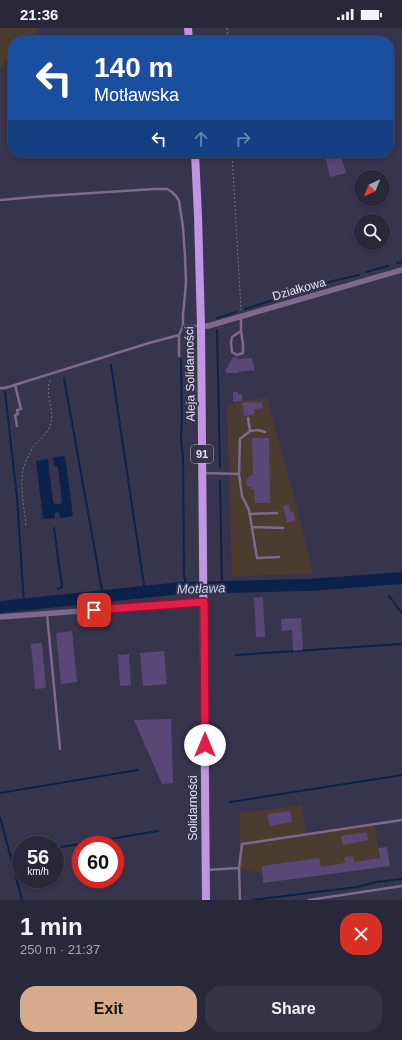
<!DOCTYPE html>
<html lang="en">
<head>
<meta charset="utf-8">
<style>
	:root { --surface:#29273a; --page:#353345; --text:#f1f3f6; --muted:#a5a5af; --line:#454454; --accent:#d6ab8b }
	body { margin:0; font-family:Helvetica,sans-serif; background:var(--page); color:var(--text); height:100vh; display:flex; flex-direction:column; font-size:15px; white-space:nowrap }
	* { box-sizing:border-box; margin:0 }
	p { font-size:13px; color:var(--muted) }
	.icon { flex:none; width:22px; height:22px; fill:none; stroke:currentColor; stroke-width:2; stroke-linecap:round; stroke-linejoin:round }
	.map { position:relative; height:872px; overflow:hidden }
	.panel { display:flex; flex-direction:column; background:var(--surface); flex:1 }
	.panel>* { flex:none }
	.top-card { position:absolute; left:8px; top:8px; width:386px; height:122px; border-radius:16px; box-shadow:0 2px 6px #0003,0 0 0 1px var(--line); background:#1a4fa0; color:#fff; overflow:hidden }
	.needle { width:26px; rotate:223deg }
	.buttons { position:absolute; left:354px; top:142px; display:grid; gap:8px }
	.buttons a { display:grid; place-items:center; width:36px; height:36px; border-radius:50%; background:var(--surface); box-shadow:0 2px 6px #0003,0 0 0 1px var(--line); font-size:20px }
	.speed { position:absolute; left:12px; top:808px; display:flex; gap:8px; font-size:20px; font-weight:700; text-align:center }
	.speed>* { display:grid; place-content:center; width:52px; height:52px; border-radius:50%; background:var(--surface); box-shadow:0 2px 6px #0003,0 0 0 1px var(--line); line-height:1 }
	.speed small { font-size:10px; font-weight:400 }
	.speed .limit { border:6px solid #d22; background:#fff; color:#111 }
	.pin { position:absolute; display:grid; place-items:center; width:34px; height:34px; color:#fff; margin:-17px; border-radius:8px; box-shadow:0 2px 6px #0006 }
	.me { position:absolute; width:44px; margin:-22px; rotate:0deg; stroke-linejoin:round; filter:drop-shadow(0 0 3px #0008) }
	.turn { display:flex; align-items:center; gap:14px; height:84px; padding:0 20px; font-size:18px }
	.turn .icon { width:52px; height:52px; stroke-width:2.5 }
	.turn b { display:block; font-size:28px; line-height:34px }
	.lanes { display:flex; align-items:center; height:38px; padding:0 20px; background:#0003; justify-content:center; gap:20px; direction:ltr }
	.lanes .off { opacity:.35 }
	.round { display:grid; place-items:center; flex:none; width:42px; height:42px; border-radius:16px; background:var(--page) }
	.overview { display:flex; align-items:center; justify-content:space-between; height:68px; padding:0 20px }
	h1 { font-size:24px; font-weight:800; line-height:30px }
	.primary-button { display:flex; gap:8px; margin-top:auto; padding:8px 20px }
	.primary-button a { flex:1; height:46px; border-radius:16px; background:var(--accent); color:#111; font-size:16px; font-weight:800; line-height:46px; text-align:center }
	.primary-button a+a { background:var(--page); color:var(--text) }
	.status { display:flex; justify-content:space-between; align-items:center; height:28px; padding:0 20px; background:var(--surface); direction:ltr }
	.status svg { height:11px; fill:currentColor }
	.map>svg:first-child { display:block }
	.industrial { fill:#4c3c30 }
	.water { fill:#0b234a }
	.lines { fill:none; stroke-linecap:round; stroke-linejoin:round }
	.stream { stroke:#0b234a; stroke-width:2 }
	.river { stroke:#0b234a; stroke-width:12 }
	.building { fill:#594877 }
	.path { stroke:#747188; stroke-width:1; stroke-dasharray:2 2; stroke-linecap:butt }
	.lane { stroke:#7e688d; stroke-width:2.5 }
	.street { stroke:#7e688d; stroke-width:5.5 }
	.primary { stroke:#c295e2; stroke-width:8 }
	.route-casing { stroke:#92132f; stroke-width:10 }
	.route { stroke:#e11d48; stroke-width:7 }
	.labels { text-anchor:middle; stroke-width:4; stroke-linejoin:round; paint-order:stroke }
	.shield { fill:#37344e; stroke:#b1afc3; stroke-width:1 }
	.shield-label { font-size:11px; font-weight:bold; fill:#e5e4f5 }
	.street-label { font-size:12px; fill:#e5e4f5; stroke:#37344e }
	.water-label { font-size:13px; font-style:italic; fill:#c4d6f2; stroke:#37344e }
</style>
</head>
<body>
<div class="status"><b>21:36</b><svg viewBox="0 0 49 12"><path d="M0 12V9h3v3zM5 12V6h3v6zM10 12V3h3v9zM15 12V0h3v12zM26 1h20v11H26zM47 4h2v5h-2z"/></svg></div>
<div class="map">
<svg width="402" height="872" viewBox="0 0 402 872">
	<rect width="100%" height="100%" fill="#37344e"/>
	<path class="industrial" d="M0,0H40L26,13H13V25L0,40Z
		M267,370L296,476L313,546L232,548L227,377L244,373Z
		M302,777L306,807L375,797L379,829L376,830L377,838L265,848L258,844L240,842V785Z"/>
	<path class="water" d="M65,428L73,488L62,490L60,489L58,484L55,485V490L43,491L36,433L48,431L53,474L55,476H60L62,474L58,439L54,438L53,429Z"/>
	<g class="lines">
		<path class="stream" d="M397,235L402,234
			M366,244L388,238
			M245,281L333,253L359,247
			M217,290L236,284
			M217,302L220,439
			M181,331L182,391L181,411L183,429L184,546L186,560
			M111,337L145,564
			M64,350L103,568
			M5,364L17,469L24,576
			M220,453L222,559
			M54,500L62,559L58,561
			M389,568L402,585
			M236,627L401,616
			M0,765L138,742
			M230,774L402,747
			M0,789L22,872
			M55,820L158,803
			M10,828L21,826
			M253,872L357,859L376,854L402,851"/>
		<path class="river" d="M0,579L181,560L309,557L402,550"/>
	</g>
	<path class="building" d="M324,125H340L346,145L330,149Z
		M234,328L238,331L252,330L255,342L238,344V345H227L225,342L228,339V337Z
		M233,364H238V366H242V373L233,374Z
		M253,374V375L262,374L263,380L254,381L255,386L244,388L242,375Z
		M252,410H269L270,475H255L254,461H251V459H248L246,456V452L248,449L251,448V447H253Z
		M289,476L291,485L293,484L295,493L287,495L283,478Z
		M263,569L265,609H256L254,570Z
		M301,590L303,622L293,623L292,602L282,603L281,591Z
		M72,603L77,654L61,656L56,605Z
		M42,615L46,660L35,661L31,616Z
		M164,623L167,656L143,658L140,625Z
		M129,626L131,657L120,658L118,627Z
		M171,691L173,755L162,756L134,692Z
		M290,783L292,794L270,798L267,786Z
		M367,804L368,812L343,817L341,808Z
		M387,819L390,838L263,855L262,838L319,830L321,839L345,835L344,829L353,828L354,834L380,830L378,820Z"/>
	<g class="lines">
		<path class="path" d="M227,0L228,13
			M232,125L241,282
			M26,497C24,480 20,458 23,442C25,434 29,426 33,419C38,412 47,407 50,398C56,382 43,365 51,350"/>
		<path class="lane" d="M0,172L46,168L154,161H167L172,164L176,168L179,173L183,199L185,229L186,254L185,267L183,286V298H200
			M241,289V303L232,309L231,314L232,324L237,327L243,325V316L241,303
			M179,328V307L183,298
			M15,357L21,381L17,382L18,386L15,387L17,398
			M0,360H5L149,315L179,307
			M248,390L250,403L240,411L239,446L242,468L249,482L257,530L279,529
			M250,403L258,402L265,404
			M204,445L239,446
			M250,486L277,485
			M252,499L283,500
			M47,586L60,721
			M239,840L240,872
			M206,842L239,840L242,816L402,792
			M309,872L402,858"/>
		<path class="street" d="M201,298H208L402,242
			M0,589L204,574"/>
		<path class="primary" d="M188,0L189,13
			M195,125L198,188L201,298L206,872"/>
	</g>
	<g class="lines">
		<defs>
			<path id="route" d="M94,582L204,574L205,717"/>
		</defs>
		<use href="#route" class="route-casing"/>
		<use href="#route" class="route"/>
	</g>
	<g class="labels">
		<rect class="shield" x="191" y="417" width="22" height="18" rx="3"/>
		<g class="shield-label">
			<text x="202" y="430">91</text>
		</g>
		<g class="street-label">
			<text transform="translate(299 261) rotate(-16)" y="4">Działkowa</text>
			<text transform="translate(190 346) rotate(-91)" y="4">Aleja Solidarności</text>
			<text transform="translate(193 780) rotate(-90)" y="4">Solidarności</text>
		</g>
		<g class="water-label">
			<text transform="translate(201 560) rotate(-2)" y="5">Motława</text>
		</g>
	</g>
</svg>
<div class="buttons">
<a><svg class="needle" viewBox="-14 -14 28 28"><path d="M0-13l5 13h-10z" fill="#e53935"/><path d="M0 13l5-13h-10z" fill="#a5a5af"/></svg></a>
<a><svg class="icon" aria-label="search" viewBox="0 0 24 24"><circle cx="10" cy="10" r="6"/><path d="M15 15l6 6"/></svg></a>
</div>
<div class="speed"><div>56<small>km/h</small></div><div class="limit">60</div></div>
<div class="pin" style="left:94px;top:582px;background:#d93025"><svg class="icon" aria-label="arrive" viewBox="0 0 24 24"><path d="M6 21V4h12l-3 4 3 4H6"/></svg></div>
<svg class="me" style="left:205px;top:717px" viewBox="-20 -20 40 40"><circle r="19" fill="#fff"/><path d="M0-13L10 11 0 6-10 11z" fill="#e11d48"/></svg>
<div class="top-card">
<div class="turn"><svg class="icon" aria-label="left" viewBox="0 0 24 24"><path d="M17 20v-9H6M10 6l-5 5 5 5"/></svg><div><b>140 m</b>Motławska</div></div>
<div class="lanes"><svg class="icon" aria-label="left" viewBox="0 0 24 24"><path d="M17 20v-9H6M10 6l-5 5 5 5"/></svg><svg class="icon off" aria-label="ahead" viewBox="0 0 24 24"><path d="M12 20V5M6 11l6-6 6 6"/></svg><svg class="icon off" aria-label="right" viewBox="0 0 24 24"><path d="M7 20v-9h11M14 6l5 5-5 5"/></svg></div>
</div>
</div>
<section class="panel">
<div class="overview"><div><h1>1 min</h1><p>250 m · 21:37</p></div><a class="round" style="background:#d93025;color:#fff"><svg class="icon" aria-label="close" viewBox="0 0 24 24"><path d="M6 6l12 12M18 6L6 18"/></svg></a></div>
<div class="primary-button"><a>Exit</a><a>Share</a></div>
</section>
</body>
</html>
